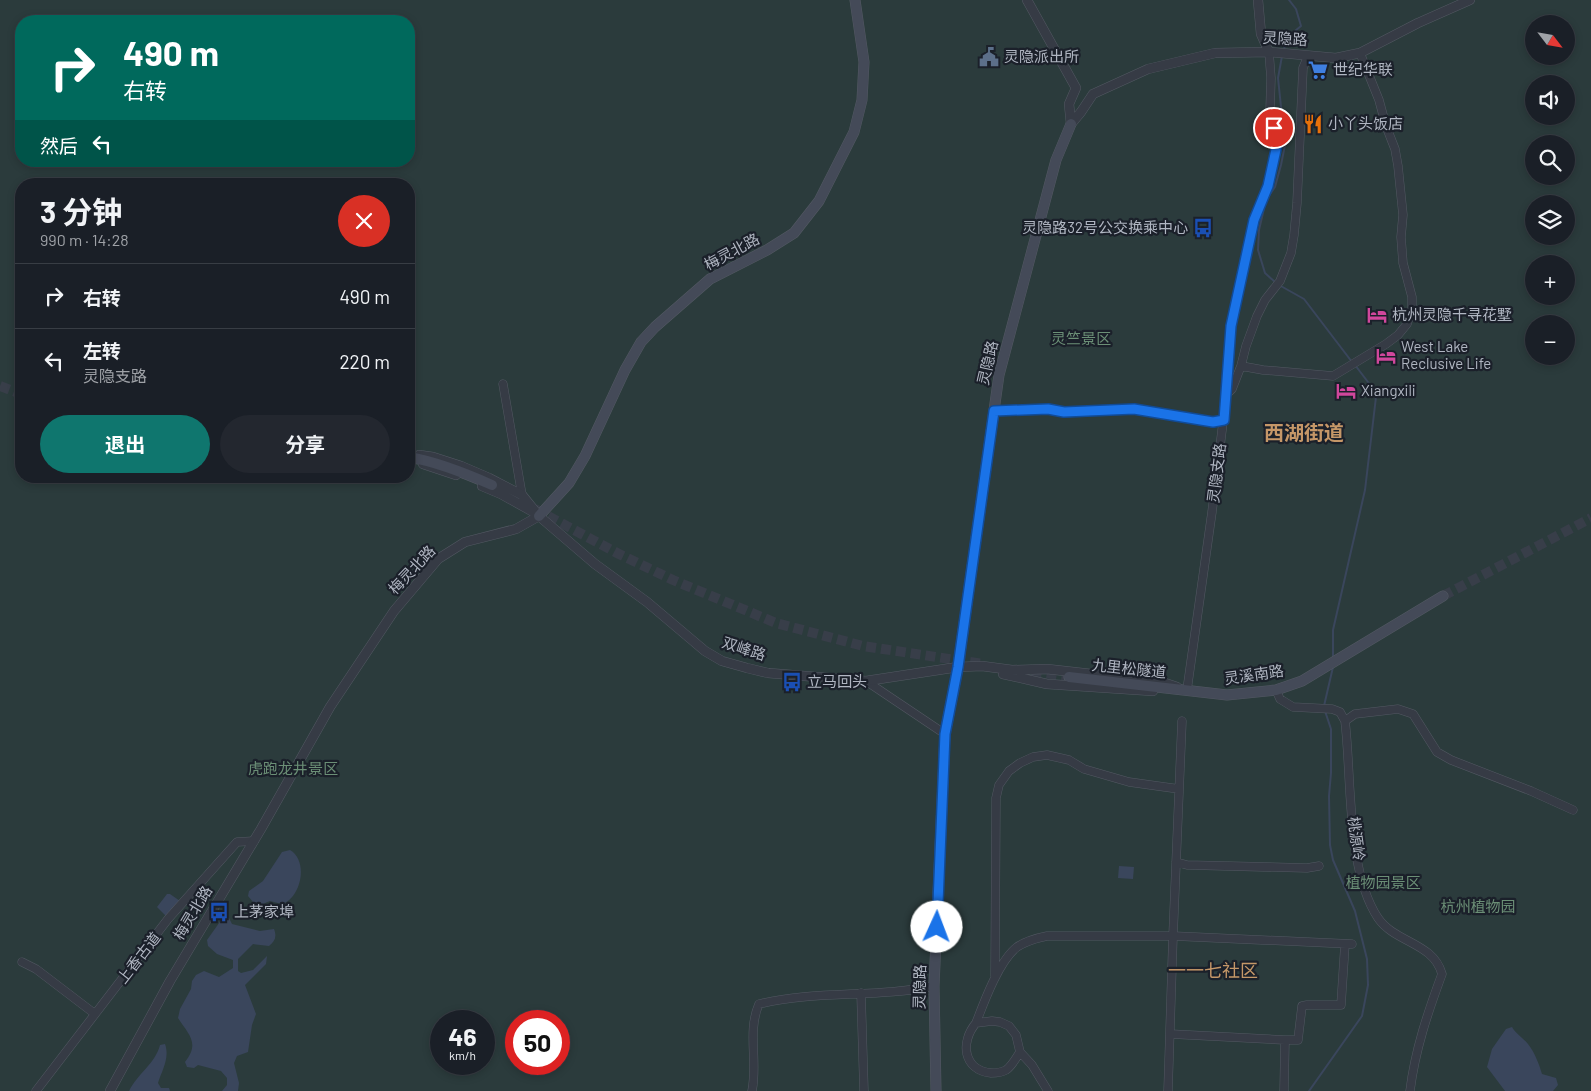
<!DOCTYPE html>
<html lang="zh">
<head>
<meta charset="utf-8">
<style>
	:root { --surface:#1a1f27; --page:#23272f; --text:#f1f3f6; --muted:#9fa2a7; --line:#383d44; --accent:#0f766e }
	body { margin:0; font-family:Barlow,"Noto Sans SC",sans-serif; background:var(--page); color:var(--text); height:100vh; display:flex; flex-direction:column; font-size:19px; white-space:nowrap }
	* { box-sizing:border-box; margin:0 }
	p { font-size:16px; color:var(--muted) }
	.icon { flex:none; width:28px; height:28px; fill:none; stroke:currentColor; stroke-width:2; stroke-linecap:round; stroke-linejoin:round }
	.map { position:relative; flex:1; overflow:hidden }
	.details { position:absolute; left:15px; top:178px; width:400px; height:305px; display:flex; flex-direction:column; background:var(--surface); border-radius:20px; box-shadow:0 2px 8px #0003,0 0 0 1px var(--line) }
	.details>* { flex:none }
	.hud { position:absolute; left:15px; top:15px; width:400px; height:152px; border-radius:20px; box-shadow:0 2px 8px #0003,0 0 0 1px var(--line); background:#00695c; color:#fff; overflow:hidden }
	.needle { width:32px; rotate:121deg }
	.tools { position:absolute; left:1525px; top:15px; display:grid; gap:10px }
	.tools a { display:grid; place-items:center; width:50px; height:50px; border-radius:50%; background:var(--surface); box-shadow:0 2px 8px #0003,0 0 0 1px var(--line); font-size:25px }
	.speed { position:absolute; left:430px; top:1010px; display:flex; gap:10px; font-size:25px; font-weight:700; text-align:center }
	.speed>* { display:grid; place-content:center; width:65px; height:65px; border-radius:50%; background:var(--surface); box-shadow:0 2px 8px #0003,0 0 0 1px var(--line); line-height:1 }
	.speed small { font-size:12px; font-weight:400 }
	.speed .limit { border:8px solid #d22; background:#fff; color:#111 }
	.pin { position:absolute; display:grid; place-items:center; width:42px; height:42px; color:#fff; margin:-21px; border:2px solid #fff; border-radius:50%; box-shadow:0 1px 5px #0007 }
	.me { position:absolute; width:55px; margin:-28px; rotate:2deg; stroke-linejoin:round; filter:drop-shadow(0 0 4px #0008) }
	.turn { display:flex; align-items:center; gap:18px; height:105px; padding:0 25px; font-size:22px }
	.turn .icon { width:65px; height:65px; stroke-width:2.5 }
	.turn b { display:block; font-size:35px; line-height:42px }
	.then { display:flex; align-items:center; height:48px; padding:0 25px; background:#0003; gap:10px; font-size:19px }
	.round { display:grid; place-items:center; flex:none; width:52px; height:52px; border-radius:26px; background:var(--page) }
	.overview { display:flex; align-items:center; justify-content:space-between; height:85px; padding:0 25px }
	h1 { font-size:30px; font-weight:700; line-height:38px }
	.cta { display:flex; gap:10px; margin-top:auto; padding:10px 25px }
	.cta a { flex:1; height:58px; border-radius:30px; background:var(--accent); color:#fff; font-size:20px; font-weight:700; line-height:58px; text-align:center }
	.cta a+a { background:var(--page); color:var(--text) }
	ul { padding:0; list-style:none }
	li { display:flex; align-items:center; gap:15px; height:65px; padding:0 25px; border-top:1px solid var(--line) }
	li div { flex:1 }
	li b { display:block; font-size:19px }
	li em { font-style:normal }
	.map>svg:first-child { display:block }
	.green { fill:#2b3b3c; fill-rule:evenodd }
	.water { fill:#3a465c }
	.lines { fill:none; stroke-linecap:round; stroke-linejoin:round }
	.stream { stroke:#3a465c; stroke-width:2 }
	.secondary-tunnel { stroke:#383e49; stroke-width:10; stroke-dasharray:10 5; stroke-linecap:butt }
	.minor-casing { stroke:#535963; stroke-width:9 }
	.tertiary-casing { stroke:#535963; stroke-width:10 }
	.secondary-casing { stroke:#535963; stroke-width:11 }
	.minor { stroke:#363b45; stroke-width:8 }
	.tertiary { stroke:#363b45; stroke-width:9 }
	.secondary { stroke:#444a58; stroke-width:10 }
	.route-casing { stroke:#114b97; stroke-width:12 }
	.route { stroke:#1a73e8; stroke-width:9 }
	.labels { text-anchor:middle; stroke-width:4.5; stroke-linejoin:round; paint-order:stroke }
	.street-label { font-size:15px; fill:#b0b6c2; stroke:#1b202a }
	.poi-label { font-size:15px; fill:#b0b6c2; stroke:#1b202a; text-anchor:start }
	.park-label { font-size:15px; fill:#6b8f76; stroke:#1b202a }
	.quarter-label { font-size:18px; fill:#c59768; stroke:#1b202a }
	.district-label { font-size:20px; font-weight:bold; fill:#c59768; stroke:#1b202a }
</style>
</head>
<body>
<div class="map">
<svg width="1591" height="1091" viewBox="0 0 1591 1091">
	<rect width="100%" height="100%" fill="#232934"/>
	<path class="green" d="M0,0H1591V1091H0ZM21,21H409V161H21ZM1534,24H1566V56H1534ZM1534,84H1566V116H1534ZM1534,144H1566V176H1534ZM21,184H409V476H21ZM1534,204H1566V236H1534ZM1534,264H1566V296H1534ZM1534,324H1566V356H1534ZM441,1021H484V1064H441ZM516,1021H559V1064H516Z"/>
	<path class="water" d="M290,850C309,861 301,898 282,904L270,901L260,905L253,902L248,896L249,891L263,881L282,852Z
		M1119,866L1134,867L1133,879L1118,878Z
		M167,894H170L180,901L167,917L157,907Z
		M224,916L229,918L232,924L260,931L274,929C277,937 275,941 269,946L253,944L238,959V971L241,973L253,970L267,956L266,964L245,985L256,1014L252,1025L248,1052L237,1056L234,1063L239,1083L238,1091H222L227,1085V1078L221,1071L198,1065L194,1068L187,1067L185,1062C200,1043 189,1035 178,1018L180,1009L191,989L192,981L196,975L204,971L219,977L233,968V960L217,954L208,946L207,940Z
		M1512,1027C1516,1034 1523,1038 1528,1044C1535,1053 1539,1064 1542,1074L1556,1078L1558,1085L1553,1091H1505L1487,1067L1492,1049L1506,1029Z
		M165,1044C170,1058 162,1070 158,1083L161,1088H169L170,1091H129C138,1073 155,1064 160,1045Z"/>
	<g class="lines">
		<path class="stream" d="M1284,49L1289,36L1301,26L1296,9L1289,0
			M1275,282L1265,273L1258,250L1259,230L1266,200L1275,187L1281,165L1285,145L1278,78L1282,56
			M1279,285L1304,299L1352,362
			M1333,658V630L1365,490L1376,397L1371,386L1355,365
			M1324,706L1333,667
			M1309,1091L1362,1016L1368,985L1367,959L1355,911L1333,860L1330,845L1329,796L1331,773V729L1325,711"/>
		<path class="secondary-tunnel" d="M0,386L21,394
			M535,509L619,554L673,580L776,623L863,646L983,664
			M1443,596L1591,518
			M1032,671L1069,677"/>
		<defs>
			<path id="minor" d="M1241,366L1246,346L1257,316L1265,300L1280,281L1291,253L1294,235L1297,203L1303,68L1308,56
				M503,384L522,495
				M1225,396L1232,389L1241,366L1263,370L1333,376L1386,344L1398,335L1407,324L1412,308V297L1403,263L1401,237L1403,215L1398,166L1395,149L1386,126L1379,100L1360,53
				M994,411L1048,409L1064,413L1134,409L1213,423L1224,420
				M866,681L945,734
				M1187,690L1212,512L1224,414L1228,356L1231,326L1254,220L1268,186L1277,145L1270,111L1271,78L1269,52
				M1276,690L1280,699L1293,707L1332,709L1340,712L1345,721C1352,778 1346,870 1378,918C1395,943 1433,942 1442,974C1428,1012 1415,1050 1410,1091
				M1345,721L1355,714L1398,709L1413,714L1437,752L1451,760L1531,791L1573,810
				M1176,862L1187,865L1307,868L1319,866
				M22,962L36,969L95,1014
				M995,976L996,798L999,785L1009,771L1020,763L1033,757L1047,755L1069,760L1084,769L1129,782L1179,789
				M861,993L864,1091
				M976,1023C984,1002 999,961 1017,947C1026,941 1037,938 1047,936H1173L1352,944
				M1170,1034L1285,1040
				M1020,1052C1016,1058 1012,1066 1006,1070C1001,1073 996,1073 991,1073C963,1070 960,1042 976,1023L992,1021L1000,1022L1009,1026L1016,1035L1020,1052L1032,1065L1048,1091
				M36,1091L168,919L237,842L254,841
				M752,1091C758,1062 747,1031 759,1004C817,990 877,998 934,986
				M1168,1091L1173,936L1182,721
				M1284,1091L1285,1040H1298L1302,1006L1307,1005H1341L1345,944"/>
			<path id="tertiary" d="M1027,0L1076,88
				M1258,0L1261,34L1269,52
				M1093,94L1148,69L1215,53L1269,52L1336,58L1360,53L1418,23L1470,0
				M1071,124L1081,112L1093,94
				M1071,124L1069,104L1076,88
				M419,455L433,457L461,466L489,478L522,495L539,516L595,564L647,602L705,651L722,661L747,668L768,673L866,681L958,667L982,666L1012,670L1047,669L1162,682L1177,687
				M423,464L456,475
				M482,486L501,494L537,514
				M1003,674L1047,684L1153,691
				M110,1091L170,981L261,829L330,707L394,611L438,559L465,542L516,529L539,516"/>
			<path id="secondary" d="M409,457C438,462 465,473 492,485
				M539,516L569,483L585,456L625,370L641,342L655,327L710,279L767,250L794,233L819,201L854,132L862,100L864,62L855,0
				M1069,677L1227,695L1276,690L1302,681L1443,596
				M936,1091L934,986L945,734L958,667L999,375L1056,160L1071,124"/>
		</defs>
		<use href="#minor" class="minor-casing"/>
		<use href="#tertiary" class="tertiary-casing"/>
		<use href="#secondary" class="secondary-casing"/>
		<use href="#minor" class="minor"/>
		<use href="#tertiary" class="tertiary"/>
		<use href="#secondary" class="secondary"/>
	</g>
	<g class="lines">
		<defs>
			<path id="route" d="M937,927L945,734L958,667L994,411L1048,409L1064,412L1134,409L1213,422L1224,420L1231,326L1254,220L1268,186L1277,145L1274,128"/>
		</defs>
		<use href="#route" class="route-casing"/>
		<use href="#route" class="route"/>
	</g>
	<defs>
		<symbol id="civic-bare" viewBox="-9 -9 18 18"><path d="M-.6-6.5H3V-4.5H.6V-3L4-1V1h2V6H-6V1h2V-1L-.6-3ZM-1.2 2.5V6h2.4V2.5Z" fill="#5c6f8a" stroke="#1b202a" stroke-width="2.5" paint-order="stroke"/></symbol>
		<symbol id="supermarket-bare" viewBox="-9 -9 18 18"><path d="M-6-5.5h2.5l.6 2H6L4.5 2H-2.5L-4.4-4H-6ZM-1.5 3.2a1.3 1.3 0 1 0 .1 0ZM3 3.2a1.3 1.3 0 1 0 .1 0Z" fill="#3f7fe0" stroke="#1b202a" stroke-width="2.5" paint-order="stroke"/></symbol>
		<symbol id="restaurant-bare" viewBox="-9 -9 18 18"><path d="M-5-6h1v4h1v-4h1v4h1v-4h1v5L-1.5 .5V6h-2V.5L-5-1ZM5-6V6H3V1.5H1.5Q1.5-4 5-6Z" fill="#e8710a" stroke="#1b202a" stroke-width="2.5" paint-order="stroke"/></symbol>
		<symbol id="bus-bare" viewBox="-9 -9 18 18"><path d="M-5-6H5V4H4V6H2V4H-2V6H-4V4H-5ZM-3.5-4V0h7V-4ZM-3.5 1.2v1.5H-2V1.2ZM2 1.2v1.5H3.5V1.2Z" fill="#1a4fb4" stroke="#1b202a" stroke-width="2.5" paint-order="stroke"/></symbol>
		<symbol id="hotel-bare" viewBox="-9 -9 18 18"><path d="M-6-4.5h1.5V1H6V5H4.5V3h-9V5H-6ZM-4 0a1.8 1.8 0 1 1 3.6 0ZM.5 0V-2.5h3Q6-2.5 6 0Z" fill="#d1479c" stroke="#1b202a" stroke-width="2.5" paint-order="stroke"/></symbol>
	</defs>
	<g fill-rule="evenodd">
		<use href="#civic-bare" x="975" y="43" width="28" height="28"/>
		<use href="#supermarket-bare" x="1304" y="56" width="28" height="28"/>
		<use href="#restaurant-bare" x="1299" y="110" width="28" height="28"/>
		<use href="#bus-bare" x="1189" y="214" width="28" height="28"/>
		<use href="#hotel-bare" x="1363" y="301" width="28" height="28"/>
		<use href="#hotel-bare" x="1372" y="342" width="28" height="28"/>
		<use href="#hotel-bare" x="1332" y="377" width="28" height="28"/>
		<use href="#bus-bare" x="778" y="668" width="28" height="28"/>
		<use href="#bus-bare" x="205" y="898" width="28" height="28"/>
	</g>
	<g class="labels">
		<g class="street-label">
			<text transform="translate(1285 39) rotate(3)" y="5">灵隐路</text>
			<text transform="translate(732 252) rotate(-28)" y="5">梅灵北路</text>
			<text transform="translate(988 363) rotate(-77)" y="5">灵隐路</text>
			<text transform="translate(1217 473) rotate(-83)" y="5">灵隐支路</text>
			<text transform="translate(412 570) rotate(-47)" y="5">梅灵北路</text>
			<text transform="translate(744 649) rotate(18)" y="5">双峰路</text>
			<text transform="translate(1129 669) rotate(6)" y="5">九里松隧道</text>
			<text transform="translate(1254 675) rotate(-8)" y="5">灵溪南路</text>
			<text transform="translate(1356 839) rotate(82)" y="5">桃源岭</text>
			<text transform="translate(193 913) rotate(-59)" y="5">梅灵北路</text>
			<text transform="translate(139 958) rotate(-52)" y="5">上香古道</text>
			<text transform="translate(920 987) rotate(-89)" y="5">灵隐路</text>
		</g>
		<g class="poi-label">
			<text x="1004" y="62">灵隐派出所</text>
			<text x="1333" y="75">世纪华联</text>
			<text x="1328" y="129">小丫头饭店</text>
			<text x="1188" y="233" text-anchor="end">灵隐路32号公交换乘中心</text>
			<text x="1392" y="320">杭州灵隐千寻花墅</text>
			<text x="1401" y="352">West Lake<tspan x="1401" dy="17">Reclusive Life</tspan></text>
			<text x="1361" y="396">Xiangxili</text>
			<text x="807" y="687">立马回头</text>
			<text x="234" y="917">上茅家埠</text>
		</g>
		<g class="park-label">
			<text x="1081" y="344">灵竺景区</text>
			<text x="293" y="774">虎跑龙井景区</text>
			<text x="1383" y="888">植物园景区</text>
			<text x="1478" y="912">杭州植物园</text>
		</g>
		<g class="quarter-label">
			<text x="1213" y="977">一一七社区</text>
		</g>
		<g class="district-label">
			<text x="1304" y="440">西湖街道</text>
		</g>
	</g>
</svg>
<div class="tools">
<a><svg class="needle" viewBox="-14 -14 28 28"><path d="M0-13l5 13h-10z" fill="#e53935"/><path d="M0 13l5-13h-10z" fill="#9fa2a7"/></svg></a>
<a><svg class="icon" aria-label="sound" viewBox="0 0 24 24"><path d="M4 9h4l5-4v14l-5-4H4zM17 9q2 3 0 6"/></svg></a>
<a><svg class="icon" aria-label="search" viewBox="0 0 24 24"><circle cx="10" cy="10" r="6"/><path d="M15 15l6 6"/></svg></a>
<a><svg class="icon" aria-label="layers" viewBox="0 0 24 24"><path d="M12 4l9 5-9 5-9-5zM3 14l9 5 9-5"/></svg></a>
<a>+</a>
<a>−</a>
</div>
<div class="speed"><div>46<small>km/h</small></div><div class="limit">50</div></div>
<div class="pin" style="left:1274px;top:128px;background:#d93025"><svg class="icon" aria-label="arrive" viewBox="0 0 24 24"><path d="M6 21V4h12l-3 4 3 4H6"/></svg></div>
<svg class="me" style="left:937px;top:927px" viewBox="-20 -20 40 40"><circle r="19" fill="#fff"/><path d="M0-13L10 11 0 6-10 11z" fill="#1a73e8"/></svg>
<div class="hud">
<div class="turn"><svg class="icon" aria-label="right" viewBox="0 0 24 24"><path d="M7 20v-9h11M14 6l5 5-5 5"/></svg><div><b>490 m</b>右转</div></div>
<div class="then">然后<svg class="icon" aria-label="left" viewBox="0 0 24 24"><path d="M17 20v-9H6M10 6l-5 5 5 5"/></svg></div>
</div>
<section class="details">
<div class="overview"><div><h1>3 分钟</h1><p>990 m · 14:28</p></div><a class="round" style="background:#d93025;color:#fff"><svg class="icon" aria-label="close" viewBox="0 0 24 24"><path d="M6 6l12 12M18 6L6 18"/></svg></a></div>
<ul>
<li><svg class="icon" aria-label="right" viewBox="0 0 24 24"><path d="M7 20v-9h11M14 6l5 5-5 5"/></svg><div><b>右转</b></div><em>490 m</em></li>
<li><svg class="icon" aria-label="left" viewBox="0 0 24 24"><path d="M17 20v-9H6M10 6l-5 5 5 5"/></svg><div><b>左转</b><p>灵隐支路</p></div><em>220 m</em></li>
</ul>
<div class="cta"><a>退出</a><a>分享</a></div>
</section>
</div>
</body>
</html>
